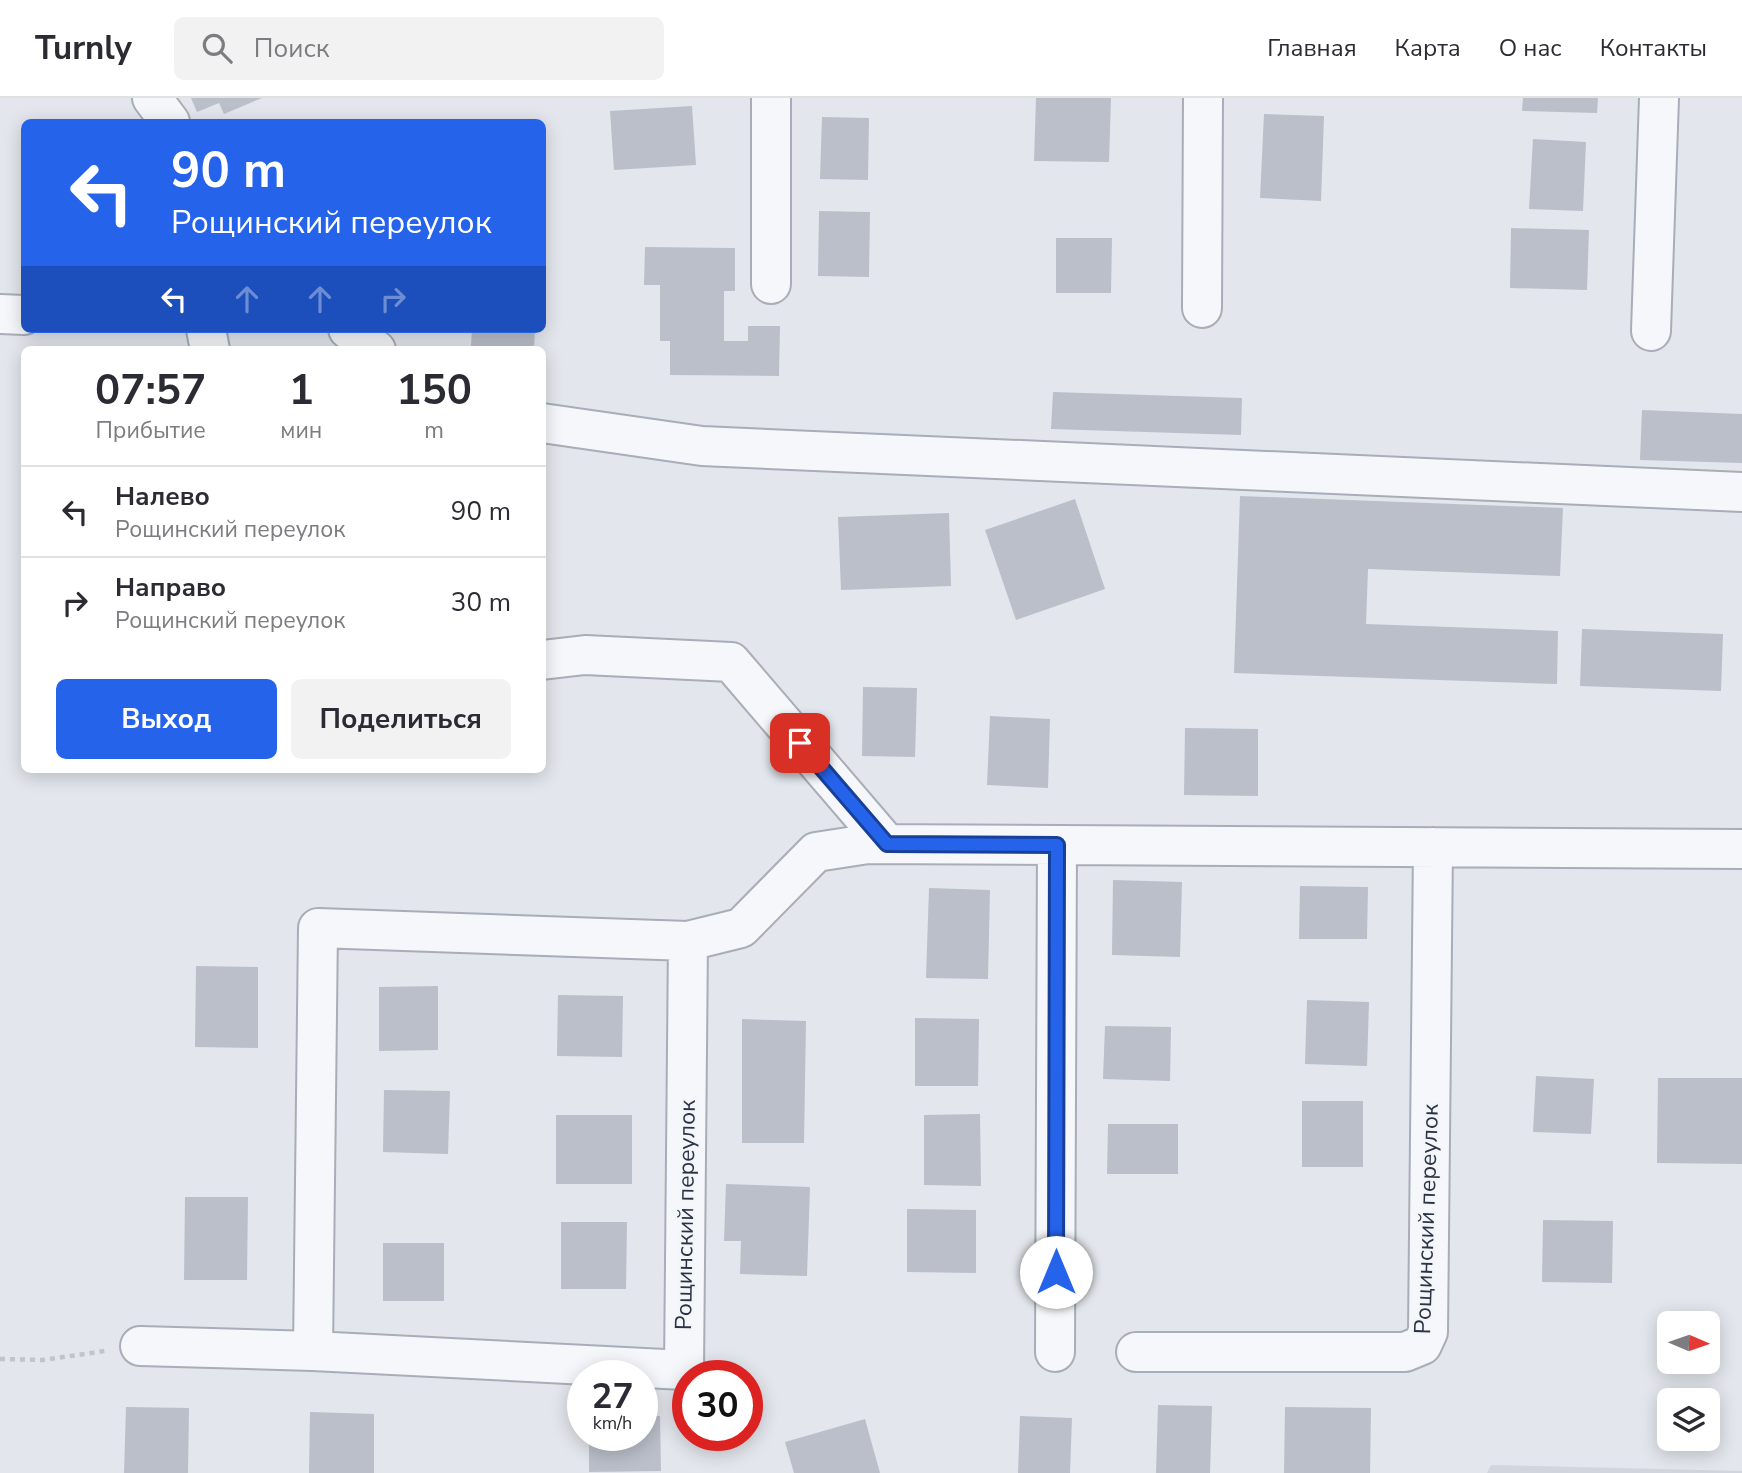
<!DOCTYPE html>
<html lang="ru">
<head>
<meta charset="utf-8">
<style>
	:root { --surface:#fff; --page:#f2f2f3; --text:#2b2b33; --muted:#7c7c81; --line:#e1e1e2; --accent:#2563eb }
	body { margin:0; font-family:"Nunito Sans",sans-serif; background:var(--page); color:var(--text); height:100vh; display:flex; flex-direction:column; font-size:26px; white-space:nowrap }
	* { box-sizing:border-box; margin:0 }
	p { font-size:23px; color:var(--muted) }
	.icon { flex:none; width:38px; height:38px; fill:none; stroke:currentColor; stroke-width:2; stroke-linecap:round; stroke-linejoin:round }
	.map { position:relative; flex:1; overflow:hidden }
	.side { position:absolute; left:21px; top:248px; width:525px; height:427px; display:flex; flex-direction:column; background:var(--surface); border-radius:10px; box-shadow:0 4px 18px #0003 }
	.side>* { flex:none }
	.hud { position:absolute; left:21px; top:21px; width:525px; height:214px; border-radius:10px; box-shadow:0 4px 18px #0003; background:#2563eb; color:#fff; overflow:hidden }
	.needle { width:46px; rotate:92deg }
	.buttons { position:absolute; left:1657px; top:1213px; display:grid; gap:14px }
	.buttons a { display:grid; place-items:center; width:63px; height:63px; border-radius:10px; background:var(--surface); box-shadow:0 4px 18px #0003; font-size:35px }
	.speed { position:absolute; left:567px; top:1262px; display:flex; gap:14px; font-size:35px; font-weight:700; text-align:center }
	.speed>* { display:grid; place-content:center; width:91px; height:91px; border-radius:50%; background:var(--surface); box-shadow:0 4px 18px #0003; line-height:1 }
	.speed small { font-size:18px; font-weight:400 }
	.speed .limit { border:10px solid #d22; background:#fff; color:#111 }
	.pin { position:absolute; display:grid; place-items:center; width:60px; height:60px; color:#fff; margin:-30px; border-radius:14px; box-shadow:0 4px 10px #0006 }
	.me { position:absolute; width:77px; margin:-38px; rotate:0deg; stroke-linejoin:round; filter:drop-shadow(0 0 5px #0008) }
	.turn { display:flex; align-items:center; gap:24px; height:147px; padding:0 35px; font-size:32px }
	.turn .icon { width:91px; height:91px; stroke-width:2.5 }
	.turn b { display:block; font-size:49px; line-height:60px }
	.lanes { display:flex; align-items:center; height:66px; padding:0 35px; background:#0003; justify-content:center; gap:35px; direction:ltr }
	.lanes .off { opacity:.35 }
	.eta { display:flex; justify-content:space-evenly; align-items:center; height:119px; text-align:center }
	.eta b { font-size:42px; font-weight:700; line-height:49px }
	.primary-button { display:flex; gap:14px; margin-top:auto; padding:14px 35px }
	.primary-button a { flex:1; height:80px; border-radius:10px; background:var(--accent); color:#fff; font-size:28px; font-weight:700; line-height:80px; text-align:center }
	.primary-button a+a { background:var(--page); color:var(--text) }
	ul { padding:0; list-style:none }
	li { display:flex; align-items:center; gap:21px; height:91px; padding:0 35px; border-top:2px solid var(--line) }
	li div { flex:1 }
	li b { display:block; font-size:26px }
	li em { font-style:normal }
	header { display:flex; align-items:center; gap:42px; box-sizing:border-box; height:98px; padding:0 35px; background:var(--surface); border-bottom:2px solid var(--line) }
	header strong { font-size:33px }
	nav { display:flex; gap:38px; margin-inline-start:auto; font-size:24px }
	.search { width:490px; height:63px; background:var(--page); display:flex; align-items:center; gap:18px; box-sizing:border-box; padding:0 24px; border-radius:10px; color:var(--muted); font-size:26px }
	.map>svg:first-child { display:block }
	.built { fill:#d1d5de }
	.building { fill:#babfca }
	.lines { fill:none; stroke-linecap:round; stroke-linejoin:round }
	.minor-casing { stroke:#a8adb7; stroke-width:42 }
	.path { stroke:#c1c4cb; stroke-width:4.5; stroke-dasharray:5 5; stroke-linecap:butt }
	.minor { stroke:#f6f7fa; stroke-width:38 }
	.route-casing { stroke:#184099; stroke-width:18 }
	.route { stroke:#2563eb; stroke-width:12 }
	.labels { text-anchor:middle; stroke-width:5; stroke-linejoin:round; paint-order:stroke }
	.street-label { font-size:23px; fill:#2a3345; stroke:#f3f5f9 }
</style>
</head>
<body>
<header>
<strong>Turnly</strong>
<div class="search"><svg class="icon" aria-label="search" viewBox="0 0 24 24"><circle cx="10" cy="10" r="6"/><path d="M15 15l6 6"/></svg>Поиск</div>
<nav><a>Главная</a><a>Карта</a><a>О нас</a><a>Контакты</a></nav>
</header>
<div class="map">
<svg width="1742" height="1375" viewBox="0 0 1742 1375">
	<rect width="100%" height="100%" fill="#e3e6ec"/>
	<path class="built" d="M1491,1367L1742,1373V1375H1487Z"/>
	<path class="building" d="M191,0H262L224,16L219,5L197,14Z
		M1036,0H1111L1109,64L1034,63Z
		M1523,0H1598L1597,15L1522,13Z
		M692,8L696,67L614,72L610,13Z
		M1264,16L1324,18L1321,103L1260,100Z
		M822,19L869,20L868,82L820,81Z
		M1533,41L1586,44L1583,113L1529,111Z
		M819,113L870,114L869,179L818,178Z
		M1511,130L1589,132L1587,192L1510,190Z
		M1056,140H1112L1111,195H1056Z
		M645,149L735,150V193H724V243H748V228H780L779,278L670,277V243H660V187H644Z
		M472,231H535L534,250L471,248Z
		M1053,294L1242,300L1241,337L1051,331Z
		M1642,312L1742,316V365L1640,362Z
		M1240,398L1563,410L1560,478L1368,471L1366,526L1558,533L1557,586L1234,575Z
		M1075,401L1105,491L1016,522L985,432Z
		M949,415L951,488L841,492L838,419Z
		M1582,531L1723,536L1721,593L1580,588Z
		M863,589L917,590L915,659L862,658Z
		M990,618L1050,621L1048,690L987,687Z
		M1185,630L1258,631V698L1184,697Z
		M1113,782L1182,784L1180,859L1112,857Z
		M1300,788L1368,789L1367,841H1299Z
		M929,790L990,792L988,881L926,880Z
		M196,868L258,869V950L195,949Z
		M438,888V952L379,953V889Z
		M558,897L623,898L622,959L557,958Z
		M1307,902L1369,904L1367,968L1305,966Z
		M915,920L979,921L978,988H915Z
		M742,921L806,923L804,1045H742Z
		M1105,928L1171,929L1170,983L1103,981Z
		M1536,978L1594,981L1591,1036L1533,1034Z
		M1658,980H1742V1066L1657,1065Z
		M384,992L450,993L448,1056L383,1054Z
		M1302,1003H1363V1069H1302Z
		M980,1016L981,1088L924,1087V1017Z
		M556,1017H632V1086H556Z
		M1108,1026H1178V1076H1107Z
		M726,1086L810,1089L807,1178L740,1176L741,1143H724Z
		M185,1099H248L247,1182H184Z
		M907,1111L976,1112V1175L907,1174Z
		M1543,1122L1613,1123L1612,1185L1542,1184Z
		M561,1124H627L626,1191H561Z
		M383,1145H444V1203H383Z
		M1158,1307L1212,1308L1210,1375H1156Z
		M126,1309L189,1310L188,1375H124Z
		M1285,1309L1371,1310L1370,1375H1284Z
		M310,1314L374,1316V1375H309Z
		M642,1318H660L661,1373L589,1374V1337H642Z
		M1020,1318L1072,1320L1070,1375H1018Z
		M865,1321L880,1375H794L785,1344Z"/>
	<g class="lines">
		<defs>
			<path id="minor" d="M152,0L170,24
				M771,186V0
				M1202,210L1203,0
				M0,216L24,217
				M206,231L210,252
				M348,231L376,252
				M1651,233L1659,0
				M542,325L702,348L1742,394
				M542,562L585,557L731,564L887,746
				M140,1248L313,1253L684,1272L688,843
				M313,1253L318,830L688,843L741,830L816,754L868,746L1742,751
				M1055,1254L1057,747
				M1136,1254H1405L1422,1247L1428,1234L1433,749"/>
		</defs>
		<use href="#minor" class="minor-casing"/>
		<path class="path" d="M0,1261L43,1262L105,1253"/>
		<use href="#minor" class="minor"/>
	</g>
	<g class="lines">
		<defs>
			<path id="route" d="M800,645L887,746L1057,747L1056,1174"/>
		</defs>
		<use href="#route" class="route-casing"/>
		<use href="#route" class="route"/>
	</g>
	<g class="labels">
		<g class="street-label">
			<text transform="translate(685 1117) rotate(-89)" y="8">Рощинский переулок</text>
			<text transform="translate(1426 1121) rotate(-88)" y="8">Рощинский переулок</text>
		</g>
	</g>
</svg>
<div class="buttons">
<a><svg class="needle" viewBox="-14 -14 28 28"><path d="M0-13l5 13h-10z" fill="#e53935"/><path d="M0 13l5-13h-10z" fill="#7c7c81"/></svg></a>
<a><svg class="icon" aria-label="layers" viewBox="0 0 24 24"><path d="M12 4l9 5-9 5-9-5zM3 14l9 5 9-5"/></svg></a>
</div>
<div class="speed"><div>27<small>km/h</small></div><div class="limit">30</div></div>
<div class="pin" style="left:800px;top:645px;background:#d93025"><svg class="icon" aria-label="arrive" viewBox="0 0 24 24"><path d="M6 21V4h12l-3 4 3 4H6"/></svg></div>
<svg class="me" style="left:1056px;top:1174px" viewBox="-20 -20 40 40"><circle r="19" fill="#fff"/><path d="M0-13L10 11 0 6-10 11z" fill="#2563eb"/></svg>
<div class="hud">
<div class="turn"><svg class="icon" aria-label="left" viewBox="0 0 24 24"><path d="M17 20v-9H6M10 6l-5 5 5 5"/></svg><div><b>90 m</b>Рощинский переулок</div></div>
<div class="lanes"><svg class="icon" aria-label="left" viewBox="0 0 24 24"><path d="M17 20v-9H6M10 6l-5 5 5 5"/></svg><svg class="icon off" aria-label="ahead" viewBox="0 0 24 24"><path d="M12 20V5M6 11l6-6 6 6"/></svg><svg class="icon off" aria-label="ahead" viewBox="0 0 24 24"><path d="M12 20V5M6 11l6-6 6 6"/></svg><svg class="icon off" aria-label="right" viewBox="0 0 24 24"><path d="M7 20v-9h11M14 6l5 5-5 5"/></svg></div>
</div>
<section class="side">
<div class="eta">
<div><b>07:57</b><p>Прибытие</p></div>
<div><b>1</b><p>мин</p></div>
<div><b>150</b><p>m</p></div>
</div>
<ul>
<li><svg class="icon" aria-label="left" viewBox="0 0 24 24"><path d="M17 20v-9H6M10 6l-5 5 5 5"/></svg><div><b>Налево</b><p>Рощинский переулок</p></div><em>90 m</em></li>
<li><svg class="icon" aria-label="right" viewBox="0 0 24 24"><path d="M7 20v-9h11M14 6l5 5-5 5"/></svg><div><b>Направо</b><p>Рощинский переулок</p></div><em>30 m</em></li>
</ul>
<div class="primary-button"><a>Выход</a><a>Поделиться</a></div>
</section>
</div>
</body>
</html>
